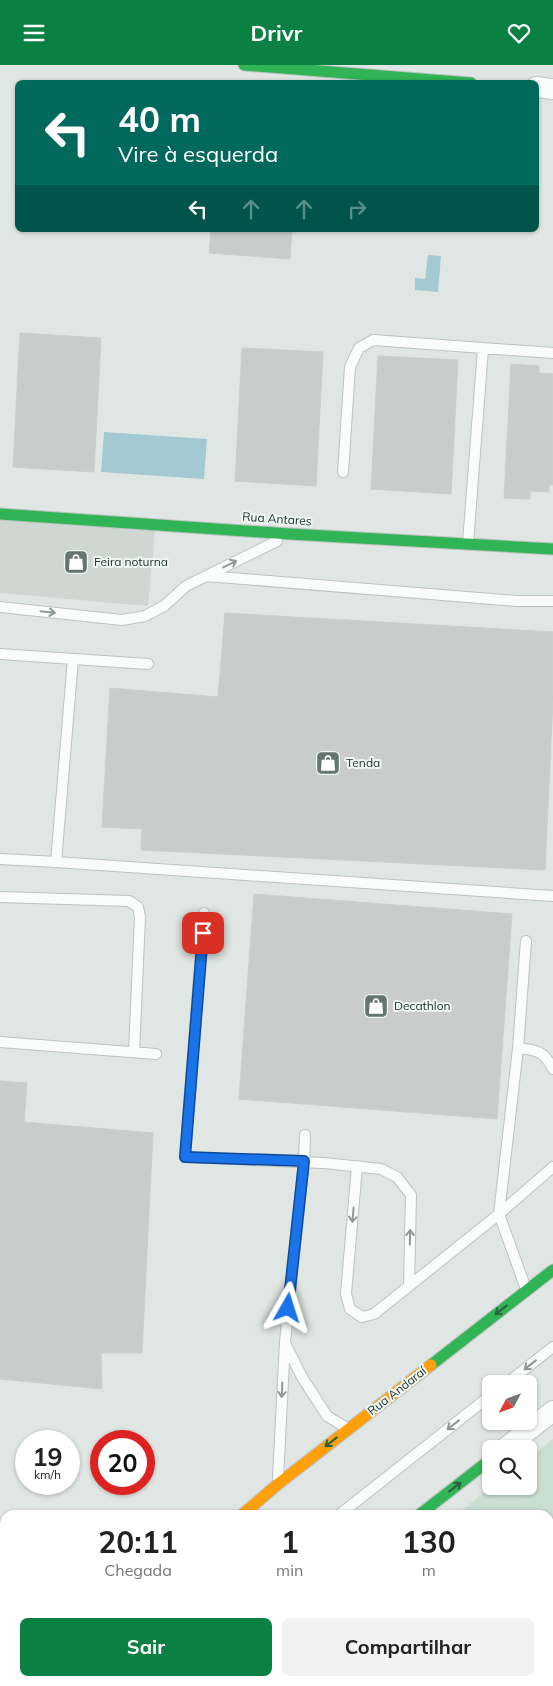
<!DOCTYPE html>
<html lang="pt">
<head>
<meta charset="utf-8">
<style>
	:root { --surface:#fff; --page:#f2f2f2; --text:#222; --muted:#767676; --accent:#0b8043 }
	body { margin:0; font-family:Mulish,sans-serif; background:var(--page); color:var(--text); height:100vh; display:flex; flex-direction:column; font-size:19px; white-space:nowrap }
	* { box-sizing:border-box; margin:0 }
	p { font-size:16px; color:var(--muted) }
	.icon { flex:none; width:28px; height:28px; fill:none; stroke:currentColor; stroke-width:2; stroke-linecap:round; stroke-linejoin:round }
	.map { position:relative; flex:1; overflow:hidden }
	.side { position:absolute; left:0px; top:1445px; width:554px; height:176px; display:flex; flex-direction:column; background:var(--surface); border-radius:15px 15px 0 0; box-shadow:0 1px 4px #0004 }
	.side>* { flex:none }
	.guide { position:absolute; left:15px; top:15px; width:524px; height:152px; border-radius:8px; box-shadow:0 1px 4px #0004; background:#00695c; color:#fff; overflow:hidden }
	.needle { width:32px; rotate:229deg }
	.tools { position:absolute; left:482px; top:1310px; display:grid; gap:10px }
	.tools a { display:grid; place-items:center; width:55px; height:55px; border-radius:8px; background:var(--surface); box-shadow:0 1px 4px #0004; font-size:25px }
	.speed { position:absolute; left:15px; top:1365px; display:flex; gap:10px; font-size:25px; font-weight:700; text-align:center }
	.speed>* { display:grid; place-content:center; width:65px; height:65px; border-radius:50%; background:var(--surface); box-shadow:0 1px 4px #0004; line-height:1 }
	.speed small { font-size:12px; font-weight:400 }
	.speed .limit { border:8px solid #d22; background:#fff; color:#111 }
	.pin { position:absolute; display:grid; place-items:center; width:42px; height:42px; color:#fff; margin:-21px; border-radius:10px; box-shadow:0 2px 8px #0006 }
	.me { position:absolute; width:55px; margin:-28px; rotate:6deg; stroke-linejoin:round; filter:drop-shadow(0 0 4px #0008) }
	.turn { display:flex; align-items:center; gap:18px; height:105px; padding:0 20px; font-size:22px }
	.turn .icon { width:65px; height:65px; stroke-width:2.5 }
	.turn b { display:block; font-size:35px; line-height:42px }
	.lanes { display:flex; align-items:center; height:48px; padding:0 20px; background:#0003; justify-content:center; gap:25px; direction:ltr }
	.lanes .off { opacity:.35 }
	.eta { display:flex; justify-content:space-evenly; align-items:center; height:85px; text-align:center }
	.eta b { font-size:30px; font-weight:700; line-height:35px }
	.action { display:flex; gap:10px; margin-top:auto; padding:10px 20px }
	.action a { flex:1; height:58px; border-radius:8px; background:var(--accent); color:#fff; font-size:20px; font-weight:700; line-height:58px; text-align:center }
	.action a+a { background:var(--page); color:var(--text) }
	header { display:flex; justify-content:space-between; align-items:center; height:65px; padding:0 20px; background:var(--accent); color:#fff; font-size:22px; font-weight:700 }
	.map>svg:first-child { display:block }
	.built { fill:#cfd7d3 }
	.green { fill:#caded1 }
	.water { fill:#a3c9d2 }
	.building { fill:#c8cdcb; stroke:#c9cfcc }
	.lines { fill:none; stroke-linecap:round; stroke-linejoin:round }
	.lane-casing { stroke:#bdc3c0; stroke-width:12 }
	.street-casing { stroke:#bdc3c0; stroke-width:22 }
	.fast-casing { stroke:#bdc3c1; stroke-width:13 }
	.slow-casing { stroke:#bdc3c1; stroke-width:13 }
	.lane { stroke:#fafbfb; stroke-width:10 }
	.street { stroke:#fafbfb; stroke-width:20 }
	.fast { stroke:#30b455; stroke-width:11 }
	.slow { stroke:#ff9f0a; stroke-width:11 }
	.oneway { stroke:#8e9996 }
	.oneway2 { stroke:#26633e }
	.route-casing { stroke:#114b97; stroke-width:12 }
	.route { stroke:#1a73e8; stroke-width:9 }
	.labels { text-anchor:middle; stroke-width:4; stroke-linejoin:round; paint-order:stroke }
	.street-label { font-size:12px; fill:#213732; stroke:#eef6f2 }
	.poi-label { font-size:12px; fill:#213732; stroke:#eef6f2; text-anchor:start }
</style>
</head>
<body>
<header><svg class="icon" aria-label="menu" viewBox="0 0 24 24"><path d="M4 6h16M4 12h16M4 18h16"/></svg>Drivr<svg class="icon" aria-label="heart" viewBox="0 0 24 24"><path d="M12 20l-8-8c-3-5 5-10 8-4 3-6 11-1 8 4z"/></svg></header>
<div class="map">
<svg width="553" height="1621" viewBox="0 0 553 1621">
	<rect width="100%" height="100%" fill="#e0e6e3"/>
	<path class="built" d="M0,454L155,466L148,541L0,528Z"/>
	<path class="green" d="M553,1374V1621H387L292,1616H549V1450H456L492,1421H529V1393Z"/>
	<path class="water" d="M428,190L441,191L438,227L415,225V213L425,214Z
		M104,367L207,374L204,414L101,407Z"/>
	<path class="building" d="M211,165H292L290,194L209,188Z
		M20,268L101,273L94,407L13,402Z
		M242,283L323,287L316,421L235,416Z
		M378,291L458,295L451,429L371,424Z
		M511,299L539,301V308L553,309V420L549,419V427L530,426V434L504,433Z
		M225,548L553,567V634L545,805L141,785L142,764L102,762L110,623L218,632Z
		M254,829L512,849L497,1054L239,1034Z
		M0,1016L27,1018L24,1057L153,1068L142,1288H101L102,1324L0,1314Z"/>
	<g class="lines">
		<defs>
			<path id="lane" d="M343,407L350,302L359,283L373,275L553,288
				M468,478L483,284
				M206,511L517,536H553
				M0,542L122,555L145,551L164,541L186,521L277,476
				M0,589L148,599
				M0,794L56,797L73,594
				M56,797L553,831
				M0,832L129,836L138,842L140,852L134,987
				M204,848L185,1092L324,1098L381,1104L397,1112L411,1130L409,1221
				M526,876L518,983L499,1149L526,1224
				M0,977L156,989
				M518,983C537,985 544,986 553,1004
				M357,1101L346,1229L350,1244L362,1252L374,1249L499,1149L553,1102
				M285,1278L302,1312L327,1351L347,1363
				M506,1319L553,1282
				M278,1413L285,1277L304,1096L305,1070
				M339,1450L491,1330
				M99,1621L110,1616"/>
			<path id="street" d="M536,22L553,24
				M504,1384L553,1346
				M0,1587L5,1585
				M296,1616L298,1621"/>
			<path id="fast" d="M244,0L471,18
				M0,449L290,469L553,484
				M431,1300L553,1205
				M419,1450L491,1394"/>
			<path id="slow" d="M242,1450L278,1419L431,1300"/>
		</defs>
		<use href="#lane" class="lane-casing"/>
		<use href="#street" class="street-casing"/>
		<use href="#fast" class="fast-casing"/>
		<use href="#slow" class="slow-casing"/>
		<use href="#lane" class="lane"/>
		<use href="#street" class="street"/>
		<use href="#fast" class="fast"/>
		<use href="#slow" class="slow"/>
	</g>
	<defs><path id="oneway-shaft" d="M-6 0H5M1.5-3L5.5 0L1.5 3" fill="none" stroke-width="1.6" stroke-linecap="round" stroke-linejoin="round" transform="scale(1.25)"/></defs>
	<g class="oneway">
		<use href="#oneway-shaft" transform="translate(230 499) rotate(-27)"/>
		<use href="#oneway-shaft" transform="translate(48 547) rotate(6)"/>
		<use href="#oneway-shaft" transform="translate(353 1150) rotate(95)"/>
		<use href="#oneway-shaft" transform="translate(410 1172) rotate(-89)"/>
		<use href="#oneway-shaft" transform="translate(530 1300) rotate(142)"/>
		<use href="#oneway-shaft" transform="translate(282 1325) rotate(92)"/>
		<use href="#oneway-shaft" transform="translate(453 1360) rotate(142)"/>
	</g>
	<g class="oneway2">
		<use href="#oneway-shaft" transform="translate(501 1245) rotate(142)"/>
		<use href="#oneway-shaft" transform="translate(331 1377) rotate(142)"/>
		<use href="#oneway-shaft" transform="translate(455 1422) rotate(-38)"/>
	</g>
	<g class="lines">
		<defs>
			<path id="route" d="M203,868L185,1092L304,1096L288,1243"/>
		</defs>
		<use href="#route" class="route-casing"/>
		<use href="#route" class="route"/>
	</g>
	<defs>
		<symbol id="shop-square" viewBox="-11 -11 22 22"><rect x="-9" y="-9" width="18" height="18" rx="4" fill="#647470" stroke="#eef6f2"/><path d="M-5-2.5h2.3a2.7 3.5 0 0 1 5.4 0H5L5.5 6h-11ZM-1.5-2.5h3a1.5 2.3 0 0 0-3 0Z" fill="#fff"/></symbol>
	</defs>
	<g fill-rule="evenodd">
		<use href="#shop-square" x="62" y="483" width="28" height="28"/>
		<use href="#shop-square" x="314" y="684" width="28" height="28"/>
		<use href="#shop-square" x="362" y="927" width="28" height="28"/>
	</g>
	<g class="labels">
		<g class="street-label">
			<text transform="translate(277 454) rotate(4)" y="4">Rua Antares</text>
			<text transform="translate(397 1326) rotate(-38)" y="4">Rua Andaraí</text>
		</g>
		<g class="poi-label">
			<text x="94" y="501">Feira noturna</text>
			<text x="346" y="702">Tenda</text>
			<text x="394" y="945">Decathlon</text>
		</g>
	</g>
</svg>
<div class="tools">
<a><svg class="needle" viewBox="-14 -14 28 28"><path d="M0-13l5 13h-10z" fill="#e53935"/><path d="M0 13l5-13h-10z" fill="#767676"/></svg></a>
<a><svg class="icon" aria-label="search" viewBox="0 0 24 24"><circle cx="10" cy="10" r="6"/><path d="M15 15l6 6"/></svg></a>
</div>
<div class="speed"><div>19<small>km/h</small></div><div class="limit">20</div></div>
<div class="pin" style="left:203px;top:868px;background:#d93025"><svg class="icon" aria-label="arrive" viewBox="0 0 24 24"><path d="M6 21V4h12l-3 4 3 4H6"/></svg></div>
<svg class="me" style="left:288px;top:1243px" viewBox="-20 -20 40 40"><path d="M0-17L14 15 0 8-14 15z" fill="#1a73e8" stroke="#fff" stroke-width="4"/></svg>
<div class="guide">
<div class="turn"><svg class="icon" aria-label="left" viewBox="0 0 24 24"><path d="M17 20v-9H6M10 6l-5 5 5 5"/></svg><div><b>40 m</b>Vire à esquerda</div></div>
<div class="lanes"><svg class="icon" aria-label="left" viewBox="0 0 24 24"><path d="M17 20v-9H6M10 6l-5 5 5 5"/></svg><svg class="icon off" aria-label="ahead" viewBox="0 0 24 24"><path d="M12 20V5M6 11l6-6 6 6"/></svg><svg class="icon off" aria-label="ahead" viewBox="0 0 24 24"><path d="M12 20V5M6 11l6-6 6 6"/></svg><svg class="icon off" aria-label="right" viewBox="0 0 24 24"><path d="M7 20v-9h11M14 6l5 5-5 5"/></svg></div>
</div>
<section class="side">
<div class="eta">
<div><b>20:11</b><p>Chegada</p></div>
<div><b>1</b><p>min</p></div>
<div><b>130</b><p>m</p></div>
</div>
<div class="action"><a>Sair</a><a>Compartilhar</a></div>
</section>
</div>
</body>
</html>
